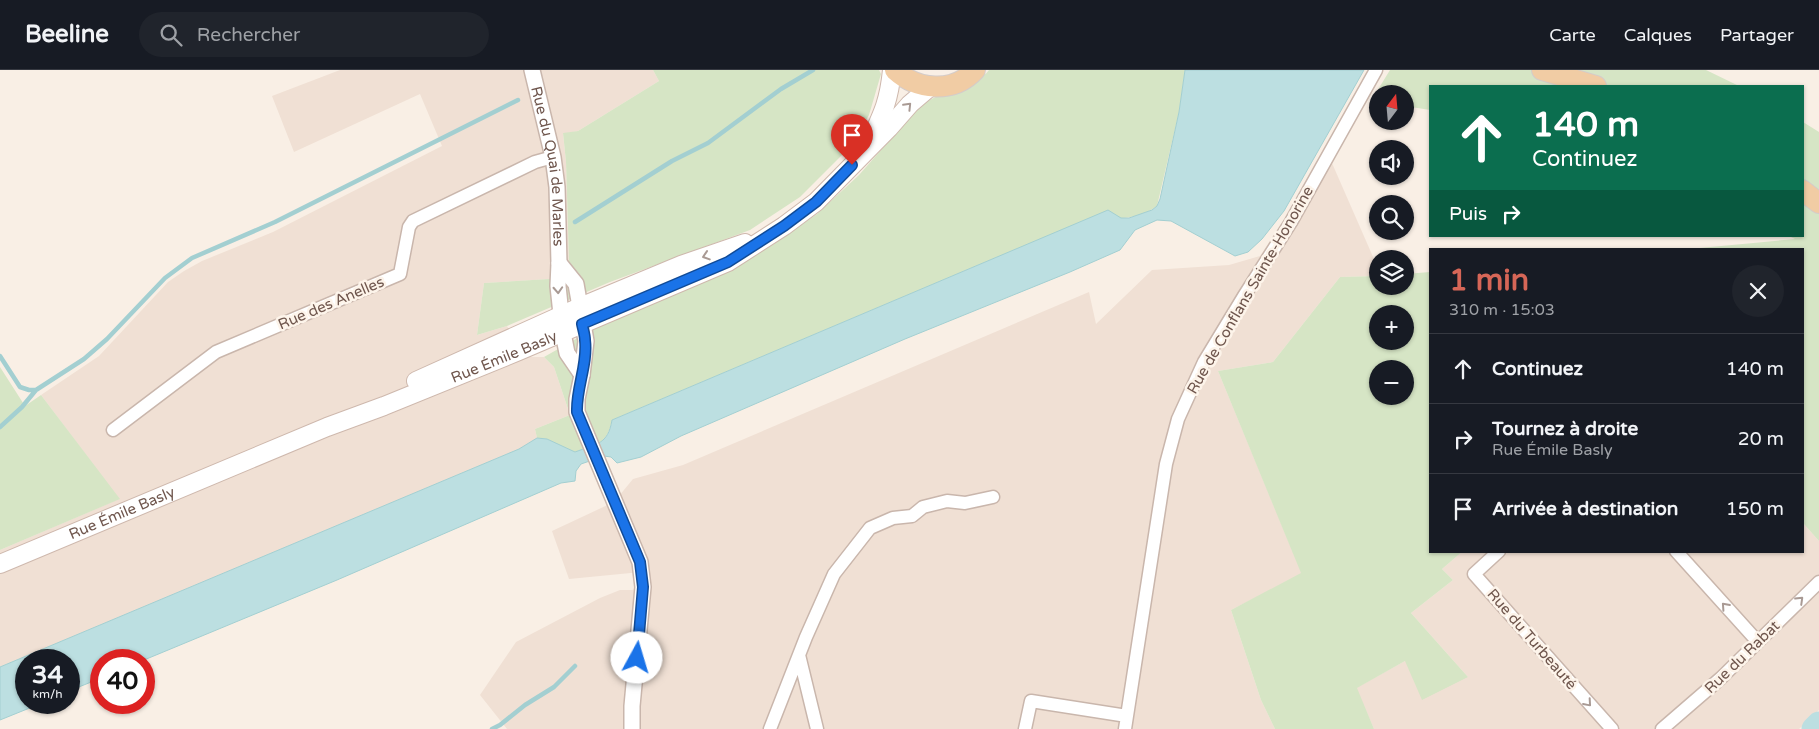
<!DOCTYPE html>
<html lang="fr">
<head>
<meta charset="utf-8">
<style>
	:root { --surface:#171b24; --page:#20242c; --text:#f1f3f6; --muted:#9ea1a6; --line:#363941; --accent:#d66657 }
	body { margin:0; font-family:"Varela Round",sans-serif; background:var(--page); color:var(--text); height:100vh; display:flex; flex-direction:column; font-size:19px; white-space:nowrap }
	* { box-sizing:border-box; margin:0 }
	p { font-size:16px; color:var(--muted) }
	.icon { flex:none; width:28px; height:28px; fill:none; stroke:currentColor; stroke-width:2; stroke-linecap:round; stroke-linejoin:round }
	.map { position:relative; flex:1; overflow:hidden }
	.panel { position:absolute; left:1429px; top:178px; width:375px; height:305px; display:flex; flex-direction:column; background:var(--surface); border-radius:0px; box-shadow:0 1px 4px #0004 }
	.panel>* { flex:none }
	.top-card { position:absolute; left:1429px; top:15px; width:375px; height:152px; border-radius:0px; box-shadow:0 1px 4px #0004; background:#0b6e4f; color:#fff; overflow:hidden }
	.needle { width:32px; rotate:16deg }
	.buttons { position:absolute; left:1369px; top:15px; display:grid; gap:10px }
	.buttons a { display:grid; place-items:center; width:45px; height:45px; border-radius:50%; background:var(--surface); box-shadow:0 1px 4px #0004; font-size:25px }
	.speed { position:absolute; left:15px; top:579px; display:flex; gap:10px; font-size:25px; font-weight:700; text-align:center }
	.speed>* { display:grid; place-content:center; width:65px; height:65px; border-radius:50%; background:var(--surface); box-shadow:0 1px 4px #0004; line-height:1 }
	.speed small { font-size:12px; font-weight:400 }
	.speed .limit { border:8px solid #d22; background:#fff; color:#111 }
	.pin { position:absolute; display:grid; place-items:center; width:42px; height:42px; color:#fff; margin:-51px -21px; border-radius:50% 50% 50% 0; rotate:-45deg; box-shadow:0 0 5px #0007 }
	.pin .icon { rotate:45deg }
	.me { position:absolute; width:55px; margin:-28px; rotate:6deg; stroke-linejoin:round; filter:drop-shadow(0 0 4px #0008) }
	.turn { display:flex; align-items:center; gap:18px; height:105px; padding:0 20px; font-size:22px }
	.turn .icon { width:65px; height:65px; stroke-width:2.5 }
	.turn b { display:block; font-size:35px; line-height:42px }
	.then { display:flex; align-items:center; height:48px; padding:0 20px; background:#0003; gap:10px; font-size:19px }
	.round { display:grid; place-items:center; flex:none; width:52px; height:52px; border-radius:26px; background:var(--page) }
	.headline { display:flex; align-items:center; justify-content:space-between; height:85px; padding:0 20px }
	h1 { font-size:30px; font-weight:700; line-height:38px; color:var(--accent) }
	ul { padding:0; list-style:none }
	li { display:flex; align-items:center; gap:15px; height:70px; padding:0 20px; border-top:1px solid var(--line) }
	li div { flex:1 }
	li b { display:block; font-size:19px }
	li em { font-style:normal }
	header { display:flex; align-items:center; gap:30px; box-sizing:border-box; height:70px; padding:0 25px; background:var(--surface); border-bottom:1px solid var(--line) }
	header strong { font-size:24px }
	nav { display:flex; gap:28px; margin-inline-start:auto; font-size:18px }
	.search { width:350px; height:45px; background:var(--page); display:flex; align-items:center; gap:12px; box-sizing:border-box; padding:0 18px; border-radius:28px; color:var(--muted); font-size:19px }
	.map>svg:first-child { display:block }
	.residential { fill:#f0e0d4 }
	.green { fill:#d6e5c5; fill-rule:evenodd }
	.water { fill:#bcdfe1; stroke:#a3cfd1 }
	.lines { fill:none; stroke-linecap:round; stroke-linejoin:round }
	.stream { stroke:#a3cfd1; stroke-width:4.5 }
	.river { stroke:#bcdfe1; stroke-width:25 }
	.minor-casing { stroke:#c9b6ac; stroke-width:15 }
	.tertiary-casing { stroke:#c9b6ac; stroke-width:18 }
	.secondary-casing { stroke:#ceb8ad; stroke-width:20 }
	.primary-casing { stroke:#d4ccca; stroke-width:22 }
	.minor { stroke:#fff; stroke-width:12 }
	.tertiary { stroke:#fff; stroke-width:15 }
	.secondary { stroke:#fff; stroke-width:18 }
	.primary { stroke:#f1cca4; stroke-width:20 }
	.oneway { stroke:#a99a94 }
	.route-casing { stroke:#114b97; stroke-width:12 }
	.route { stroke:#1a73e8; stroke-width:9 }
	.labels { text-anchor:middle; stroke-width:5; stroke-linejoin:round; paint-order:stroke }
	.street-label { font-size:15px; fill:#6f564d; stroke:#fdf4ea }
</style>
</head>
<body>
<header>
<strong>Beeline</strong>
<div class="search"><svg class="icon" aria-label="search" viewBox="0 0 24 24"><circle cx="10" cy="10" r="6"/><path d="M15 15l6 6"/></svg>Rechercher</div>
<nav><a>Carte</a><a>Calques</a><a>Partager</a></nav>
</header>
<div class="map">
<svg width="1819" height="659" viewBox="0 0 1819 659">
	<rect width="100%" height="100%" fill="#f9efe5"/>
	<path class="residential" d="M340,0H653L659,11L578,61L563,64L566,92L569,192L583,207L484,213L477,265L507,256L524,287H544L554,297L570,345L535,359L537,368L519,379L0,597V480L119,429L41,325L99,286L168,212L184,201L202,191L273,162L442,76L420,24L294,82L272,26Z
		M1328,84L1377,196V206L1340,207L1273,292L1218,301L1302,504L1231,540L1261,630L1275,659H507L480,625L516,572L600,528L620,520H632L643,517L641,502L569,509L552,461L614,432L633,409L683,395L1089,222L1096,254L1152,200L1229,195L1260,186Z
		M1803,453L1819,471V640L1799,659H1374L1356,618L1405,591L1468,607L1411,543L1453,510L1442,499L1463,481H1802Z"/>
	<path class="green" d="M653,0H879L881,4L869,45L852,75L800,127L750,160L610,212L507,256L477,265L484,213L582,207L569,192L566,92L563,63L578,61L659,11Z
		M989,0H1185L1179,42L1157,136C1148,143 1133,148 1121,148L995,188L612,350C607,375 596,374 575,383L547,369L537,368L535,359L570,345L554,297L544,287L597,257L716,206L774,174L817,144L859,105L919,37C940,20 976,18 989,0Z
		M1390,0H1706L1739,16H1430V40L1405,36V24H1378L1377,32L1371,31Z
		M1803,52L1819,62V471L1803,453L1802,179H1689L1795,169L1789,166H1802Z
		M1430,202V481H1463L1442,499L1453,510L1411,543L1468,607L1422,630L1405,591L1357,618L1374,659H1275L1261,630L1231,540L1301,503L1218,301L1273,292L1340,207L1377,206L1378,216H1405V204ZM1378,244H1405V271H1378ZM1378,299H1405V326H1378Z
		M0,297L25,336L41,325L120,429L0,480Z"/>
	<path class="water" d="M1185,0H1364L1284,141L1262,169L1248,182L1235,186L1171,151L1157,150L1135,160L1120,180L1070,202L905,269L681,366L641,387L617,393L611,387L604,386L581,394L576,401L575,411L561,413L337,510L144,590H101V608L69,621V590H26V632L42,633L0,650V597L519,379L537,368L547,369L575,382C596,374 608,375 612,350L1108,140L1121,148H1129L1152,140L1157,136L1160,129L1179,42Z"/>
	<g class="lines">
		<path class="stream" d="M575,152L672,91L708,73L781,19L813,0
			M0,286L20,317L29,320H36
			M0,357L22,337L36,320L84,289L107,269L165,208L192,188L275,152L518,30
			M492,659L500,655L525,635L554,617L575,596"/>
		<path class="river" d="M1814,659L1819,654"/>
		<defs>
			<path id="minor" d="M113,360L216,282L400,204L409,157L413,151L535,92L553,87
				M1499,481L1474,504L1612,659
				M1676,481L1758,572
				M799,585L817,659
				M770,659L806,567L834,504L870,458L893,448L912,446L923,437L947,431L965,433L993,427
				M1025,659L1031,631L1127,646
				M1125,659L1166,394L1178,349L1204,292L1244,226L1291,152L1376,0
				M1662,659L1721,608L1819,512"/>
			<g id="tertiary">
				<path id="s1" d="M532,0L553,87L557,117L559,193L558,216L563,263L567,283L582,305"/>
				<path d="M559,193L576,214L586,271L582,305L577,329V342L640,492L643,517L632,636V659"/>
			</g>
			<g id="secondary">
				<path d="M870,71C883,43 889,31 892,0"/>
				<path d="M416,311L580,237L681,195L745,173"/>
				<path id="s2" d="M0,494L327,357L384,336L519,281L728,192L784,156L816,132L889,58L910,34L930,17"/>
			</g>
			<path id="primary" d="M895,0C917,20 953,24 975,0
				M1542,0L1596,16
				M1802,120L1819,133"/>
		</defs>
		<use href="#minor" class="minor-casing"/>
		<use href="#tertiary" class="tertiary-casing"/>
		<use href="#secondary" class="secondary-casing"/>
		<use href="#primary" class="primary-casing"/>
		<use href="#minor" class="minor"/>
		<use href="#tertiary" class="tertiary"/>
		<use href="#secondary" class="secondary"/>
		<use href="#primary" class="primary"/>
	</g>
	<defs><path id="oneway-chevron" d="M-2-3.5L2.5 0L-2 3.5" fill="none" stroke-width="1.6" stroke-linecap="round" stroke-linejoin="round" transform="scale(1.25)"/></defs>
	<g class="oneway">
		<use href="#oneway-chevron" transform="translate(908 36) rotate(-46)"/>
		<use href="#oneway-chevron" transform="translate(706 186) rotate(162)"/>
		<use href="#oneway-chevron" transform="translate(558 220) rotate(87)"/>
		<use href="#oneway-chevron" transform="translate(1800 530) rotate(-44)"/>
		<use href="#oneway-chevron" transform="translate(1725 536) rotate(-132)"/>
		<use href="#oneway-chevron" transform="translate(1588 633) rotate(49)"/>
	</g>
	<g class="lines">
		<defs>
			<path id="route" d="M637,588L643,517L640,492L577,342C576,318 588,294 585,270C585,265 583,259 582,254L728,192L784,156L816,132L852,95"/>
		</defs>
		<use href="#route" class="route-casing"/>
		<use href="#route" class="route"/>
	</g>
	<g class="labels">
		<g class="street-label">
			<text dy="5" stroke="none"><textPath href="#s1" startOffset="98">Rue du Quai de Marles</textPath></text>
			<text transform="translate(1250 220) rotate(-60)" y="5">Rue de Conflans Sainte-Honorine</text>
			<text transform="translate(331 233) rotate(-23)" y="5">Rue des Anelles</text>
			<text dy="5" stroke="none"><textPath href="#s2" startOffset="545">Rue Émile Basly</textPath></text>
			<text dy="5" stroke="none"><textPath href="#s2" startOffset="132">Rue Émile Basly</textPath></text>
			<text transform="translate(1532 569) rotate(49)" y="5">Rue du Turbeauté</text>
			<text transform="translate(1742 587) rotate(-44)" y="5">Rue du Rabat</text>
		</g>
	</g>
</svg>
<div class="buttons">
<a><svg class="needle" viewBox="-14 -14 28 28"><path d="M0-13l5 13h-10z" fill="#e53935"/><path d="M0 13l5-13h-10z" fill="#9ea1a6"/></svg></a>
<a><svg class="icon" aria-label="sound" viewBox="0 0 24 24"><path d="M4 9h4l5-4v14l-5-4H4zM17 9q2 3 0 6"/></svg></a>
<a><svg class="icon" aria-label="search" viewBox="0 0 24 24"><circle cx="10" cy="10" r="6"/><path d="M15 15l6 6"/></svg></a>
<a><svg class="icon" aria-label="layers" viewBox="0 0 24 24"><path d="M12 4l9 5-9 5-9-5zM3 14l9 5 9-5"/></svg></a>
<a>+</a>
<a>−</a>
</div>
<div class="speed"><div>34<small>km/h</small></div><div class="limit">40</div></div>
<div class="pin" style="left:852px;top:95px;background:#d93025"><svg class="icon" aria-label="arrive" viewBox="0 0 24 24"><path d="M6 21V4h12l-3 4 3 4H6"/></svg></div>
<svg class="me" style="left:637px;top:588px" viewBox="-20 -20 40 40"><circle r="19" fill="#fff"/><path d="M0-13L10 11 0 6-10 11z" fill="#1a73e8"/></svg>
<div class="top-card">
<div class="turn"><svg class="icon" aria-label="ahead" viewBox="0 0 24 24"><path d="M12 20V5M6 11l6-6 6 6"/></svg><div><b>140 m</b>Continuez</div></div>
<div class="then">Puis<svg class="icon" aria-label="right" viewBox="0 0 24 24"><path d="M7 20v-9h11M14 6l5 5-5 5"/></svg></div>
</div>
<section class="panel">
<div class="headline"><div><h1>1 min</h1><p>310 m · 15:03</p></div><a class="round"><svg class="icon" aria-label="close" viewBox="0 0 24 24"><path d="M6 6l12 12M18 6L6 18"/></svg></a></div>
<ul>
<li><svg class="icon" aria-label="ahead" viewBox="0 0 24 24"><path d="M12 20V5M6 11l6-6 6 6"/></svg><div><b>Continuez</b></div><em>140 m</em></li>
<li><svg class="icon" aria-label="right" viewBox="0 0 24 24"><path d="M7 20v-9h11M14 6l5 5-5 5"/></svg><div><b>Tournez à droite</b><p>Rue Émile Basly</p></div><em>20 m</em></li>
<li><svg class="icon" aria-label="arrive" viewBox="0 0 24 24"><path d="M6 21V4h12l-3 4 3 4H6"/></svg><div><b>Arrivée à destination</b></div><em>150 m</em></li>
</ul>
</section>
</div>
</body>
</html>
